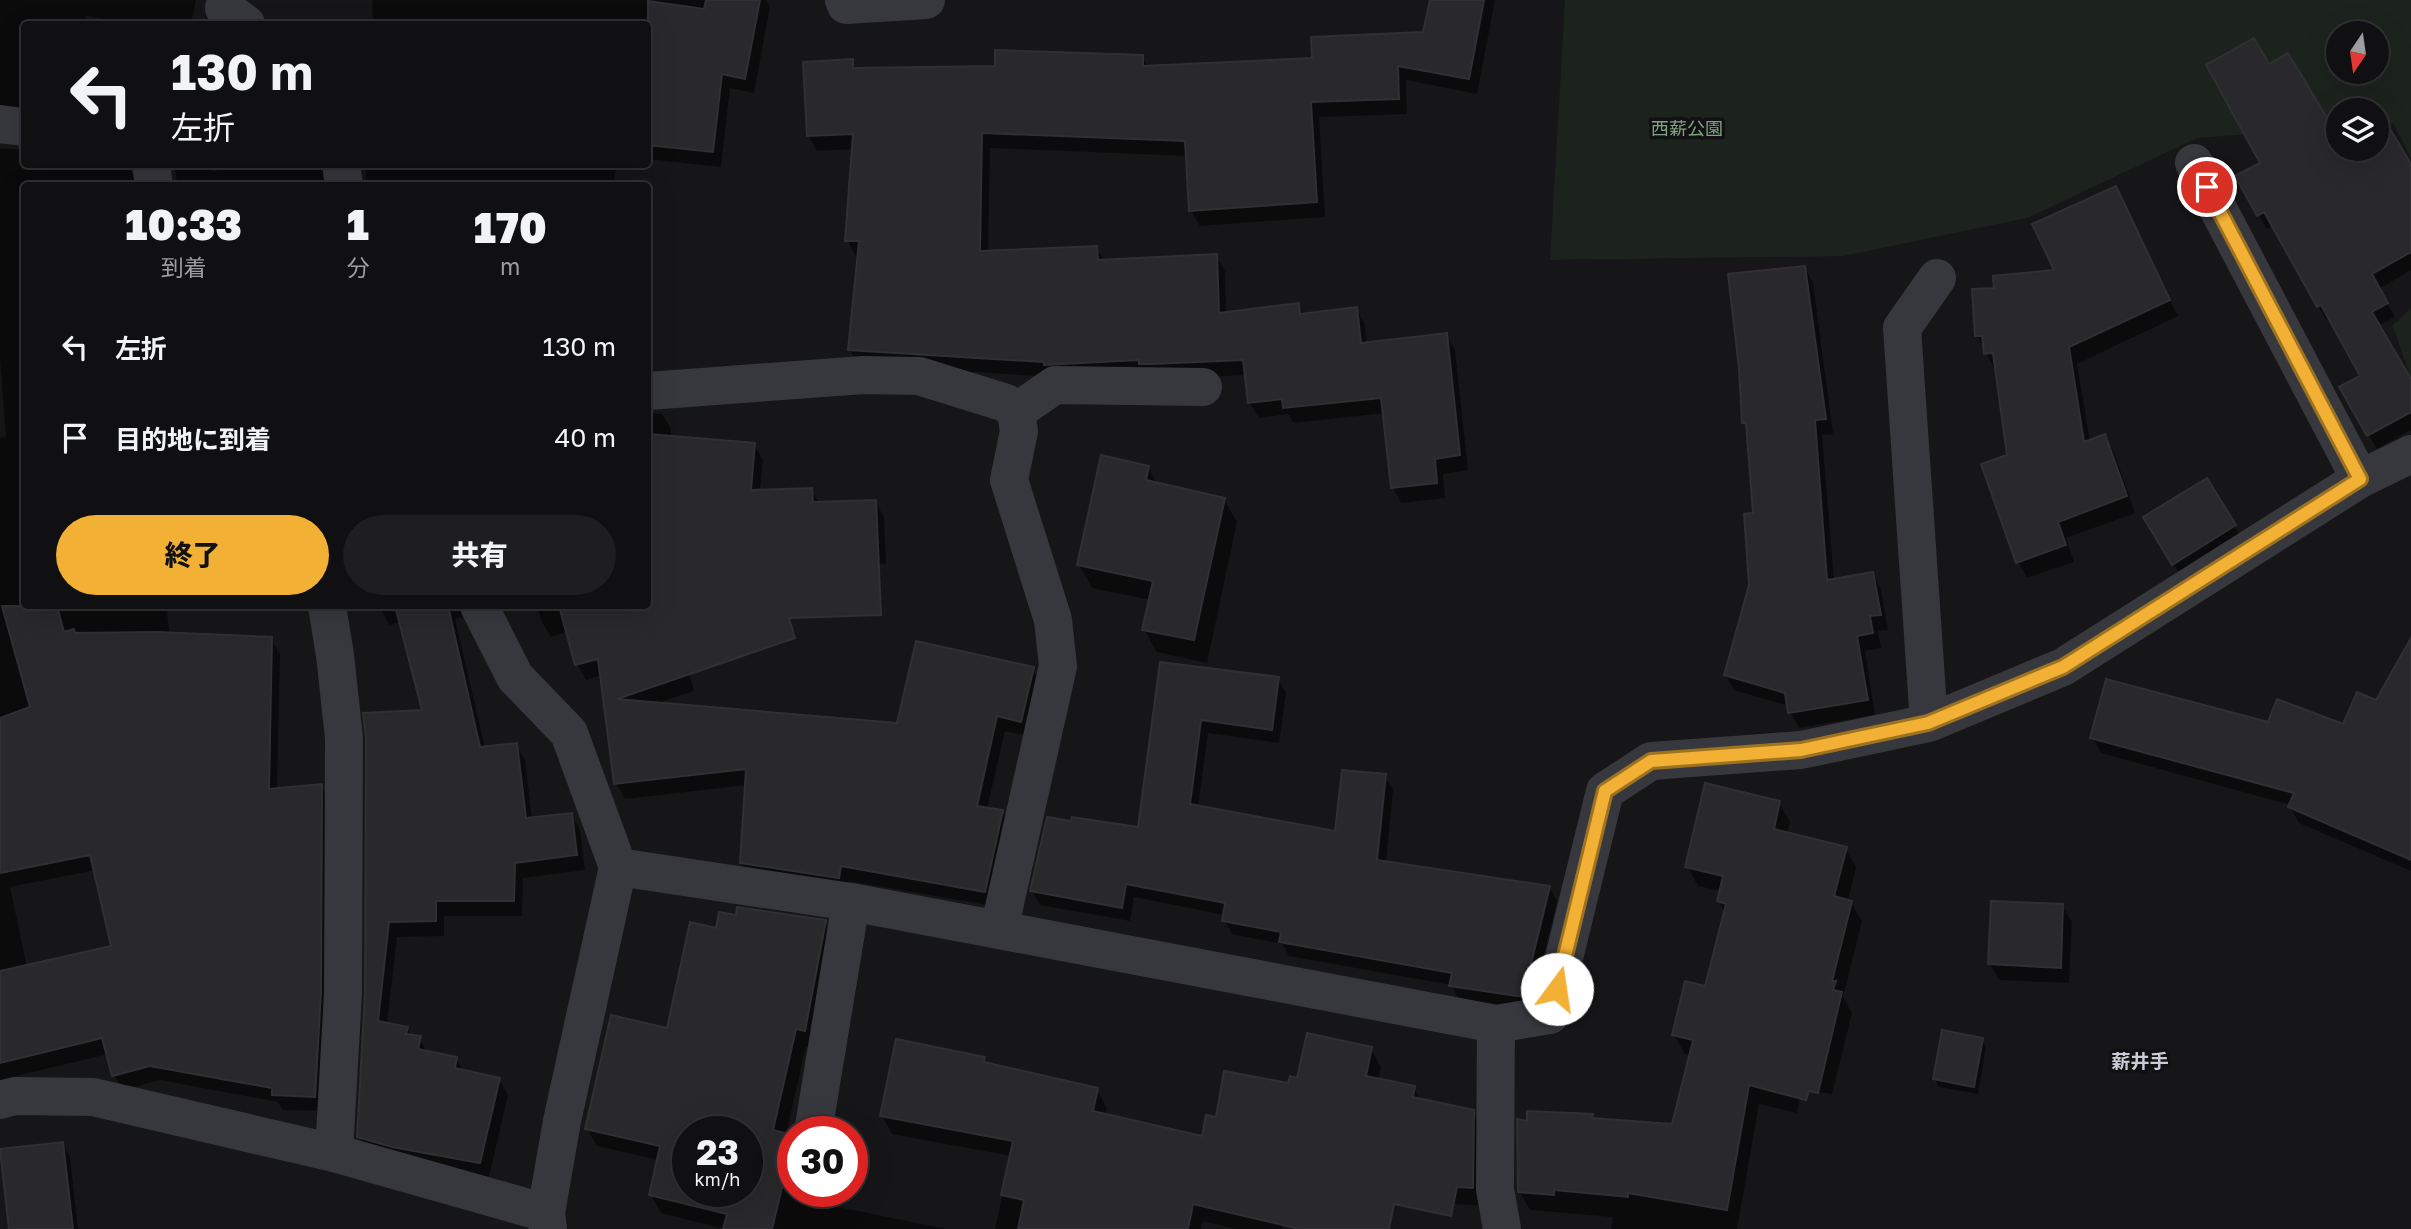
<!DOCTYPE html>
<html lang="ja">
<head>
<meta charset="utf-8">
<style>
	:root { --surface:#101012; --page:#1e1e20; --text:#f1f3f6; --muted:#9c9d9f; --line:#303032; --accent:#f2b134 }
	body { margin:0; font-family:"Golos Text","Noto Sans JP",sans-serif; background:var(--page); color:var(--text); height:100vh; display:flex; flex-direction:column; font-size:26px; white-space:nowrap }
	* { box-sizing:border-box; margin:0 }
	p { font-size:23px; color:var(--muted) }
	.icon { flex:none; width:38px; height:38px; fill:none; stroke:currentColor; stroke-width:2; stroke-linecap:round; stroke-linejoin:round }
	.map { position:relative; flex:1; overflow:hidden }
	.panel { position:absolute; left:21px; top:182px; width:630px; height:427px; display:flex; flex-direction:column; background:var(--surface); border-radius:7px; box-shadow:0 7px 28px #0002,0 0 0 2px var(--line) }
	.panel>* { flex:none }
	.hud { position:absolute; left:21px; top:21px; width:630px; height:147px; border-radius:7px; box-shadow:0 7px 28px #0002,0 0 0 2px var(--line); background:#101012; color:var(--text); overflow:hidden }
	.needle { width:46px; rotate:193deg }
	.controls { position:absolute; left:2326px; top:21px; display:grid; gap:14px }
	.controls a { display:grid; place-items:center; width:63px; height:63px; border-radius:50%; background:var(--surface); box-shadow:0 7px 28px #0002,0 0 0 2px var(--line); font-size:35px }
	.speed { position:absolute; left:672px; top:1116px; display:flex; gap:14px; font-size:35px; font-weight:700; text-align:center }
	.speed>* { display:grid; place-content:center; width:91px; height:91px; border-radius:50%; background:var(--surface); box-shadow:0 7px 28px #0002,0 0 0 2px var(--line); line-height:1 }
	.speed small { font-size:18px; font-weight:400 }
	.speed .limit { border:10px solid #d22; background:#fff; color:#111 }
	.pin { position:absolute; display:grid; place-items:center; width:60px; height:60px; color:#fff; margin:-30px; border:4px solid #fff; border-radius:50%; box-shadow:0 2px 7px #0007 }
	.me { position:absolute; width:77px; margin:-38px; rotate:14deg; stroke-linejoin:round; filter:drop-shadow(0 0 5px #0008) }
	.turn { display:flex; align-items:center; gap:24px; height:147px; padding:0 35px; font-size:32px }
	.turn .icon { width:91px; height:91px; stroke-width:2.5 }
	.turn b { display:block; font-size:49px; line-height:60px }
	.eta { display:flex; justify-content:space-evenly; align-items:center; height:119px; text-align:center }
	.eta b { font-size:42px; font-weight:800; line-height:49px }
	.primary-button { display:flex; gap:14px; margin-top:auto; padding:14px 35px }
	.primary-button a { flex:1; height:80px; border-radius:42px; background:var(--accent); color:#111; font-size:28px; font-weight:800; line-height:80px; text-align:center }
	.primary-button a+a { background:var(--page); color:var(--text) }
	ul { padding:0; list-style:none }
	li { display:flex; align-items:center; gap:21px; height:91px; padding:0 35px }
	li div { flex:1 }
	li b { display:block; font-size:26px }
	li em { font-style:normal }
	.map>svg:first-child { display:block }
	.green { fill:#1c231d; fill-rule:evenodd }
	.shadow { fill:#0007; fill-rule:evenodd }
	.building { fill:#29292c; stroke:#303034; stroke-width:2; fill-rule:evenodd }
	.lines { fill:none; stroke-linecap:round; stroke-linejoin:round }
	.minor { stroke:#37383d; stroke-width:38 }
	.route-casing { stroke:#9d7322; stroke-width:18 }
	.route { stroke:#f2b134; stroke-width:12 }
	.labels { text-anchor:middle; stroke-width:7; stroke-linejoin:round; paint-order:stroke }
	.park-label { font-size:18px; fill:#7fa381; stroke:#111113 }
	.neighbourhood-label { font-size:19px; font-weight:bold; fill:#c9ccd4; stroke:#111113 }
</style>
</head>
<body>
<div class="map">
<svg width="2411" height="1229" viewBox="0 0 2411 1229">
	<rect width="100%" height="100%" fill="#161618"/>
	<path class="green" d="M1565,0H2411V158L2393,123L2377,124L2376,110H2338V127L2197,138L2027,218L1843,256L1550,260ZM2338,33H2376V72H2338Z
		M2411,308V379L2393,326Z"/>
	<path class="shadow" d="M0,0H196L191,24H128L86,16L85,24H24V119H0Z
		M372,0H766L770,6L754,93L730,88L721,167L648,159V24H373Z
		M1431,0H1495L1477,94L1406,80L1407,114L1319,117L1325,217L1200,226L1191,211L1188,156L990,148L988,253L1096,248L1104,261L1216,256L1225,271L1226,314L1298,305L1304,315L1356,309L1365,324L1367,344L1446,335L1455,350L1468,470L1443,474L1445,498L1401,503L1393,487L1385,413L1294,423L1288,414L1259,418L1250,403L1247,375L1162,379L1053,377L858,365L850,350L859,256H856L847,240L854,149L817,151L808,135L852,61L857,70L996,68L1142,57L1148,67L1314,60L1425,34Z
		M2268,66L2338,138V149H2376L2411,168V270L2379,289L2395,317L2378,326L2411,382V430L2377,449L2342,388L2362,376L2330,318L2326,320L2273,225L2267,229L2238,177L2262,164Z
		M0,148L24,150V164L129,166L138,186H24V606H166L170,636L271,639L280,654L277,790L321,786L330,801L323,1111L283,1110L278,1102L160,1080L123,1090L114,1075L108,1054L0,1080V438L6,437L0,358ZM96,870L113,947L27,967L10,887Z
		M175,164H210L213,171L267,164H323L327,186H177Z
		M365,164H617L613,186H367Z
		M2115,188L2178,316L2077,364L2090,441L2105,436L2114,452L2135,513L2066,538L2074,562L2027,578L2018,562L2009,456L1997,369L1995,370L1977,336L1996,290L2056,272Z
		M1805,268L1813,283L1833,434L1822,435L1834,580L1872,574L1881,589L1888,630L1878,631L1881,648L1865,651L1875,715L1799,728L1790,712L1789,706L1734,690L1725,674L1751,585L1755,515L1748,430L1744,423Z
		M648,413L662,414L671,429V438L754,444L763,460L760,491L811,489L819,503L875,501L884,517L886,564L656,545L694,691L655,704L898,725L1032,668L1041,683L1029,736L1005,731L987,809L1002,812L1011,827L993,906L849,881L847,893L750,878L741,863L747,785L625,799L616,783L602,675L586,680L577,664L568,632L551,637L542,622L537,606H648Z
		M1148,467L1158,485L1224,499L1237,522L1207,663L1157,652L1144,629L1151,600L1092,588L1079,565Z
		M2206,480L2244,542L2183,580L2145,517Z
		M379,606H473L466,616L455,619L485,748L516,745L525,760L532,819L571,815L580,830L585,870L523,878L522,916H444V936L397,937L387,1025L407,1028L412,1037L419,1038L428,1053L456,1058L463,1071L499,1080L508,1095L489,1177L368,1152L359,1136L367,993L424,712L401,622L389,625Z
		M2411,642V871L2299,823L2290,807L2291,805L2101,753L2092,737L2269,724L2343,726L2377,702Z
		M1162,664L1278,679L1286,693L1279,743L1208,733L1198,807L1337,833L1385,776L1393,790L1386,863L1549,887L1557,901L1530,1011L1459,1000L1451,985L1289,956L1282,944L1232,934L1224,920L1225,915L1134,897L1130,921L1040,905L1032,891L1139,829Z
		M1779,803L1790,822L1787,834L1845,848L1856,867L1848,901L1851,902L1862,921L1843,997L1852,1013L1832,1094L1802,1090L1797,1113L1759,1104L1737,1229H1611L1613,1217L1530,1210L1519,1191L1592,1116L1594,1120L1673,1126L1691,1055L1685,1054L1674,1035L1706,988L1725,913L1719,901L1721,891L1698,886L1687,866Z
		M2062,906L2072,922L2069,983L1999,980L1990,964Z
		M738,918L825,922L835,940L814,1048L806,1046L786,1135L791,1137L793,1140V1198L947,1229H725L661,1213L651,1195L659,1160L597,1146L587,1128L668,1030L717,930ZM688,1132H747V1192H688Z
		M1982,1040L1986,1047L1978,1094L1939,1087L1935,1079Z
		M1371,1049L1381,1067L1378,1080L1414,1088L1422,1101L1472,1112L1483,1130L1482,1206L1288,1191L1282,1229H1236L1203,1221L1201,1229H995L1011,1156L892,1134L882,1116L984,1058L988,1065L1097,1090L1107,1108L1105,1115L1203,1138L1217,1120L1299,1080Z
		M62,1143L70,1157L78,1229H10Z"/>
	<path class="building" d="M706,0H760L745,79L722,74L713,152L648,145V1L704,9Z
		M1430,0H1484L1469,79L1398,66L1399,99L1311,102L1317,202L1189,211L1185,141L982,133L980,251L1097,246L1098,260L1217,254L1219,313L1299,303L1300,314L1357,307L1361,343L1447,333L1460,455L1435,459L1437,483L1391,488L1381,398L1283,408L1282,399L1248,403L1243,360L1152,364H1139V360L1044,365V362L848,350L859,241H845L853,134L807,136L803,62L853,59V68L995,66V50L1143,55V66L1312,58L1311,37L1423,32Z
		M2254,38L2269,64L2288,53L2338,136V149H2376V114L2380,112L2411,164V252L2372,274L2388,303L2372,312L2411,379V412L2367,436L2339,387L2360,376L2321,305L2317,307L2264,212L2257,216L2235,176L2260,163L2206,65Z
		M2116,186L2170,300L2069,347L2084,442L2105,434L2127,496L2058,522L2066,545L2016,563L1981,464L2007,455L1993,353L1984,354L1982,336H1975L1972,289L1994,288L1993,276L2054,270L2032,224Z
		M1805,266L1826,419L1815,420L1827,580L1873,572L1881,615L1870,616L1873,633L1857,636L1868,700L1788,713L1785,693L1724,675L1749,585L1744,514L1753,513L1746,423H1742L1739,368L1728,274Z
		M648,434L755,443L751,490L812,488L813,502L876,500L881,615L789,618L795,638L617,699L897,723L916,641L1034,667L1021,722L997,716L977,806L1003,810L985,892L841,866L839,878L740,863L746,769L614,784L598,659L575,665L559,606H648Z
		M1101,455L1149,466L1146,480L1225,498L1194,640L1142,630L1153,581L1077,565Z
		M2207,478L2236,525L2172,565L2143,517Z
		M2,606H57L64,632L74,629L75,633L158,632L272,637L269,789L322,784L321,992L315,1097L272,1095V1088L150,1066L112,1076L102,1038L0,1063V971L111,946L90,855L0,873V718L30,707Z
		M395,606H448L480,747L517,743L526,818L572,813L577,855L515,863L514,901H436V921L389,922L378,1021L408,1027L406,1034L421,1036L418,1049L457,1057L455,1068L500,1078L480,1163L392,1147L357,1137L365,993L366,738L363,713L422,710Z
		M2411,638V860L2288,807L2294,793L2090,738L2106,679L2268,722L2277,699L2343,724L2357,692L2376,700Z
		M1160,662L1279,677L1272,730L1201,720L1190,804L1335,831L1342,770L1386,774L1377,860L1550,886L1523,997L1449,986L1452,973L1279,942L1281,932L1222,921L1225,903L1126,884L1122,908L1030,891L1047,817L1071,821L1072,817L1138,827Z
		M1705,783L1780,801L1774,829L1847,847L1834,896L1852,901L1832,981H1836L1833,990L1842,992L1818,1093L1809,1091L1806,1100L1749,1085L1727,1210L1628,1193V1197L1554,1190V1195L1518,1192L1517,1119L1527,1121V1111L1593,1114L1592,1118L1672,1124L1693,1040L1672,1035L1685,981L1705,986L1726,904L1717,901L1723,876L1685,867Z
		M1991,901L2063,904L2061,968L1988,964Z
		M737,907L826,920L805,1031L796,1029L773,1130L792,1135L793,1142L772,1229H723L727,1214L649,1195L660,1146L585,1129L611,1015L667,1028L690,922L716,928L719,912L736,915ZM688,1132H747V1192H688Z
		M1942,1030L1983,1038L1974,1087L1933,1079Z
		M1307,1033L1372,1047L1366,1076L1415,1086L1413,1097L1474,1110L1473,1188L1457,1187L1451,1216L1394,1204L1389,1229H1300L1193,1204L1188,1229H1018L1024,1200L1001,1195L1013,1141L880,1116L896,1039L985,1057L984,1062L1098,1088L1093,1111L1202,1136L1206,1115L1216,1117L1224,1071L1288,1083L1290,1076L1297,1078Z
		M63,1142L73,1229H9L0,1149Z"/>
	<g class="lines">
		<path class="minor" d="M844,0L846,5L926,0
			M224,8L246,24
			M0,124L24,127
			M2194,163L2360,479
			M151,164L154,186
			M341,164L344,186
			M648,391L863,375L919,376L1006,403L1016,412L1019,431L1009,480L1053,620L1058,666L999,930
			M1016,412L1055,385L1203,387
			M327,606L335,655L344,738L343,993L334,1153
			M479,606L515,677L569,733L618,867L562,1121L546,1213L548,1229
			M1929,723L1902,328L1937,278
			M618,867L851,902L1496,1024L1550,1015L1605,791L1651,761L1801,750L1929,723L2063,667L2360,479L2411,454
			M1496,1024L1495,1189L1502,1229
			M0,1100L15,1096L93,1097L334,1153L546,1213
			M813,1132L851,902"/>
	</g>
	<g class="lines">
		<defs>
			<path id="route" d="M1557,989L1605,791L1651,761L1801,750L1928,723L2063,667L2360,479L2207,187"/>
		</defs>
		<use href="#route" class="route-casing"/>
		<use href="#route" class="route"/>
	</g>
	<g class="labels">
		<g class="park-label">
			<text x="1687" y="135">西薪公園</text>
		</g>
		<g class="neighbourhood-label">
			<text x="2140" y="1068">薪井手</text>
		</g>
	</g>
</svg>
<div class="controls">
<a><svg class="needle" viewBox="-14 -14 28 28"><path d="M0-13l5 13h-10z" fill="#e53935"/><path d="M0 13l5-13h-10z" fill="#9c9d9f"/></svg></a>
<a><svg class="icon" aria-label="layers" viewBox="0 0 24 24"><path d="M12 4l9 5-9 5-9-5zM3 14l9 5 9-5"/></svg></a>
</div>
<div class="speed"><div>23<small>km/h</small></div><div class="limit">30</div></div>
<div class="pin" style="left:2207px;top:187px;background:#d93025"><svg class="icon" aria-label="arrive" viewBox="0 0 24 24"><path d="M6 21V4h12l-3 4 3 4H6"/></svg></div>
<svg class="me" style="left:1557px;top:989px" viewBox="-20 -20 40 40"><circle r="19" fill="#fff"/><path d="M0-13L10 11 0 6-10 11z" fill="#f2b134"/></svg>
<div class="hud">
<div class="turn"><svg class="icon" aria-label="left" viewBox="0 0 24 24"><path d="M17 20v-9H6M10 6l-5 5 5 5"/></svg><div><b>130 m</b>左折</div></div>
</div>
<section class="panel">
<div class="eta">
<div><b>10:33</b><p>到着</p></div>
<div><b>1</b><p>分</p></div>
<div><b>170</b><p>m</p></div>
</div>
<ul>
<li><svg class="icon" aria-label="left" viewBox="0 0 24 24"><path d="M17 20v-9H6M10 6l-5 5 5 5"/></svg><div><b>左折</b></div><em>130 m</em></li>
<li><svg class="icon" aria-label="arrive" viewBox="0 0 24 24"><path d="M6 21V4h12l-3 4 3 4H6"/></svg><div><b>目的地に到着</b></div><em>40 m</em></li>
</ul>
<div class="primary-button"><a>終了</a><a>共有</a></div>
</section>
</div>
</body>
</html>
